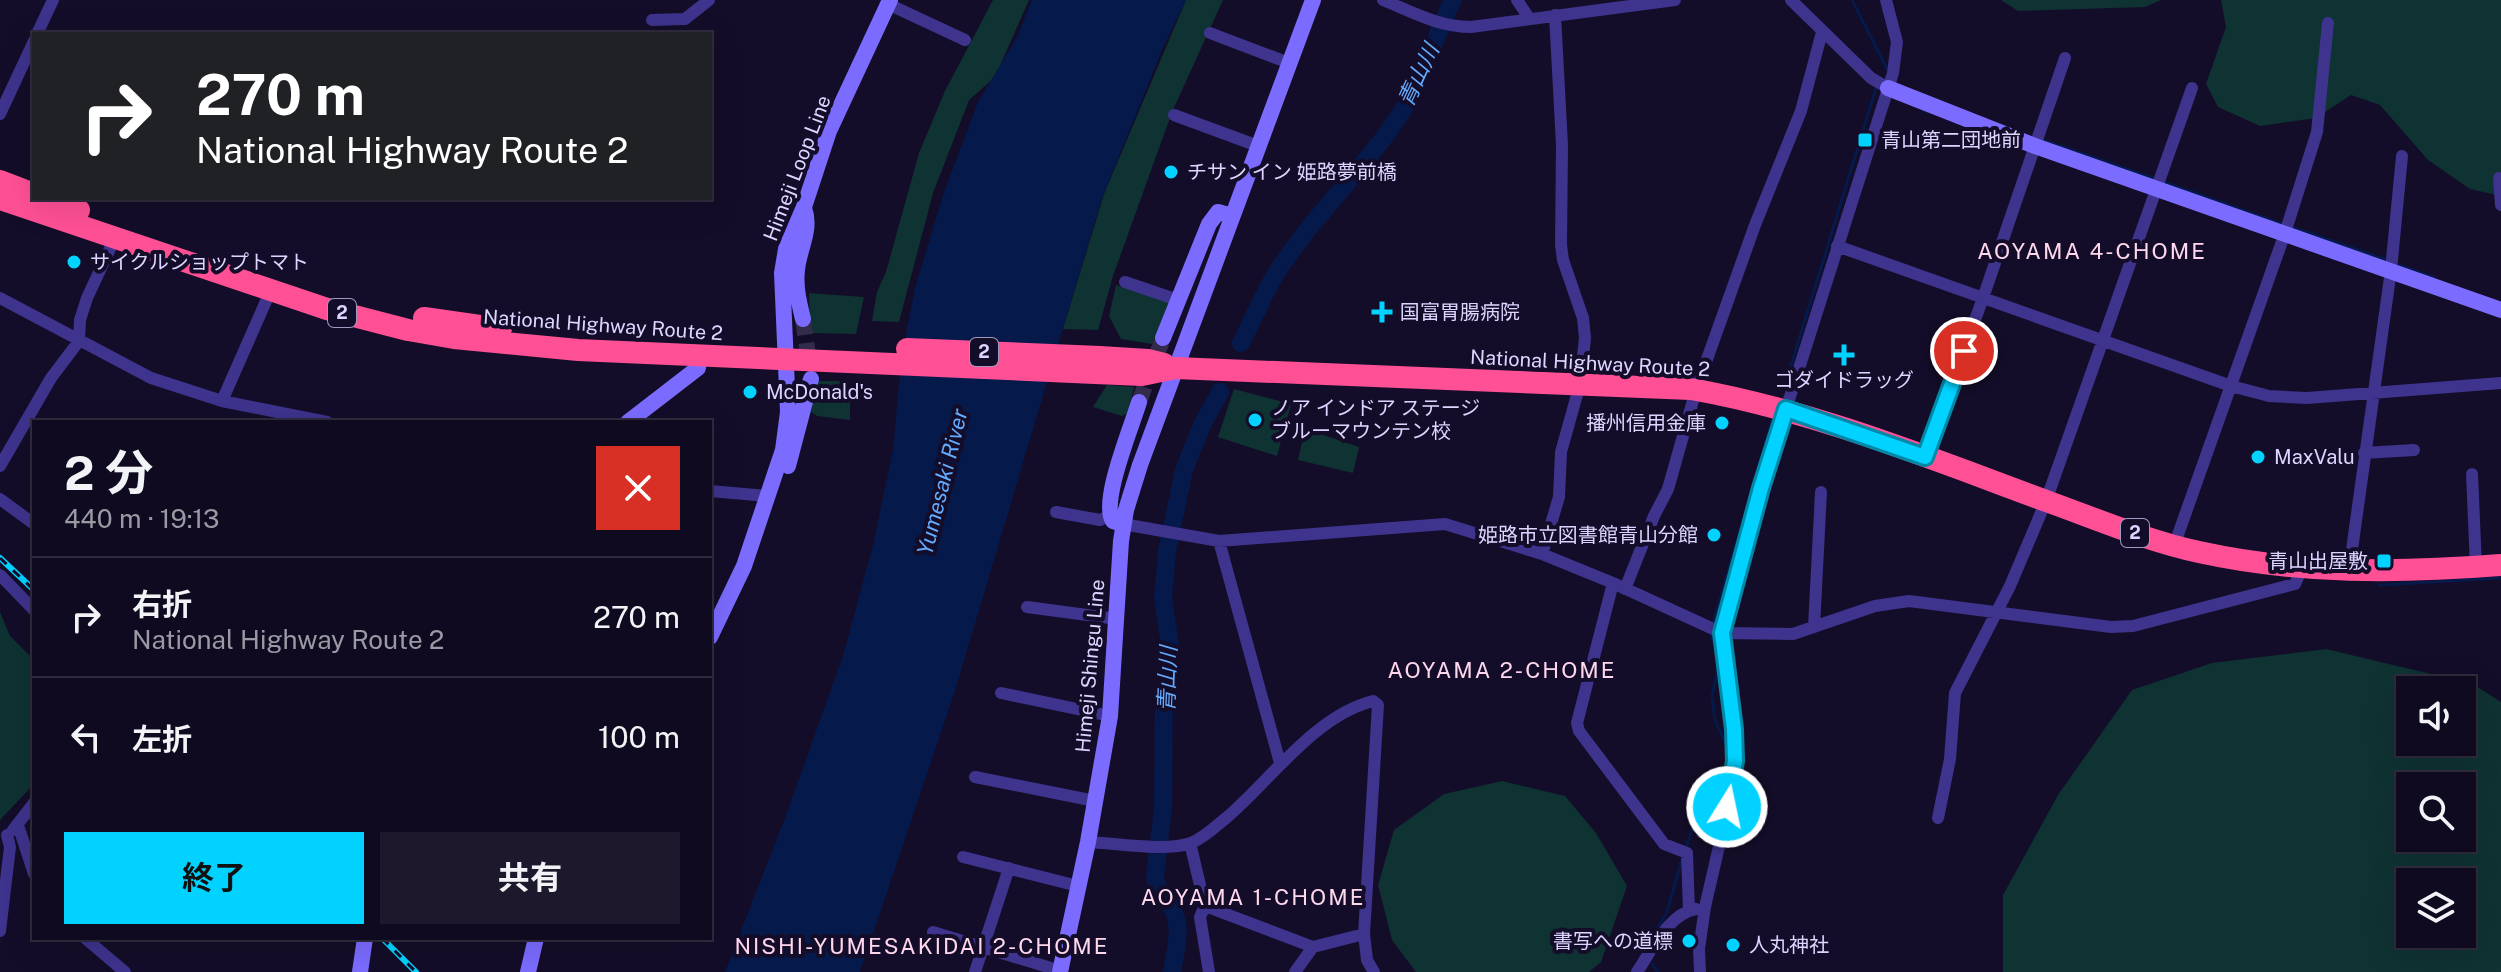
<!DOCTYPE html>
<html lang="ja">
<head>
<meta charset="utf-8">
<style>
	:root { --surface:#0f0a1f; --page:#1d182c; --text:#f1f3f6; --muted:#9b9aa4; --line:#2f2b3d; --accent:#01d2ff }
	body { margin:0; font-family:"Public Sans","Noto Sans JP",sans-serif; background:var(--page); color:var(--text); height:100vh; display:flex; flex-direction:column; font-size:30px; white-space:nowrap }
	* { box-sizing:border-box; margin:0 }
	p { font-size:26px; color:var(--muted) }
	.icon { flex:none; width:44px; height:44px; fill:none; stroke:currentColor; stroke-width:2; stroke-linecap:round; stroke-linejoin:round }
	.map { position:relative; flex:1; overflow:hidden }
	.side { position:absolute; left:32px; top:420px; width:680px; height:520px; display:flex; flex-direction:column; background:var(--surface); border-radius:0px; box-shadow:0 8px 32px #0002,0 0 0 2px var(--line) }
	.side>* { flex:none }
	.banner { position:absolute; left:32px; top:32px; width:680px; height:168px; border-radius:0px; box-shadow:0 8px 32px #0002,0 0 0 2px var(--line); background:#202124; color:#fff; overflow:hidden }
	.controls { position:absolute; left:2396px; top:676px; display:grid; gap:16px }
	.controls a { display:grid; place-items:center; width:80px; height:80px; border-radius:0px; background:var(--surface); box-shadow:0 8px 32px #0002,0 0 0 2px var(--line); font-size:40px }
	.pin { position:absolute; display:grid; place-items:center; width:68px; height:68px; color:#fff; margin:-34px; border:4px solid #fff; border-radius:50%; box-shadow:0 2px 8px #0007 }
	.me { position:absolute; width:88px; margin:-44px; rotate:10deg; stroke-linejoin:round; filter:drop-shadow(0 0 6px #0008) }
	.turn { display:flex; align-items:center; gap:28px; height:168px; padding:0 32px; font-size:36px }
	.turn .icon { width:104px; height:104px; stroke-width:2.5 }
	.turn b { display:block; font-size:56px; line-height:68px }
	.round { display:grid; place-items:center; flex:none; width:84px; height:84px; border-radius:0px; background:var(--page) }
	.head { display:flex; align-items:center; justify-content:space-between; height:136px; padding:0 32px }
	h1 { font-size:48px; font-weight:700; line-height:60px }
	.action { display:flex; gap:16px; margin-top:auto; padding:16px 32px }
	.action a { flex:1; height:92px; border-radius:0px; background:var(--accent); color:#111; font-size:32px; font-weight:700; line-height:92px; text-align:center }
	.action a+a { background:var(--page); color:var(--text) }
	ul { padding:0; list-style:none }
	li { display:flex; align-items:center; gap:24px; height:120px; padding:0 32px; border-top:2px solid var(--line) }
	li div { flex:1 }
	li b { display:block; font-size:30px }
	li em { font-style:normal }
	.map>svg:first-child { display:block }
	.green { fill:#0f3233; fill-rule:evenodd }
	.water { fill:#05194a }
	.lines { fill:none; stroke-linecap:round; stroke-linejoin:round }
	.stream { stroke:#05194a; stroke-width:3 }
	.river { stroke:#05194a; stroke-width:18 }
	.secondary-tunnel { stroke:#322b49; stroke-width:16; stroke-dasharray:16 8; stroke-linecap:butt }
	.street { stroke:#3e338d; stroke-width:12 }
	.secondary { stroke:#7b6cff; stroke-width:16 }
	.highway { stroke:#ff5096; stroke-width:22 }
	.rail-casing { stroke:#01d2ff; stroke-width:6 }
	.rail { stroke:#140d29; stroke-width:3; stroke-dasharray:9; stroke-linecap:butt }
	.route-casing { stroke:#0188a6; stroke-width:20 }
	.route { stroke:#01d2ff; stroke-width:14 }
	.poi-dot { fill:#01d2ff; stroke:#140d29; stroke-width:3 }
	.labels { text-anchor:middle; stroke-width:8; stroke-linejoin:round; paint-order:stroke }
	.shield { fill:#140d29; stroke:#a199bf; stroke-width:2 }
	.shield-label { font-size:18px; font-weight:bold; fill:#ddd5ff }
	.poi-label { font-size:20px; fill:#ddd5ff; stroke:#140d29; text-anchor:start }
	.street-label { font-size:20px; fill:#ddd5ff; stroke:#140d29 }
	.water-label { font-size:22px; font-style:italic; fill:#63abff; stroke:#140d29 }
	.neighbourhood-label { font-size:22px; letter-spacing:2px; fill:#ffd7ed; stroke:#140d29 }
</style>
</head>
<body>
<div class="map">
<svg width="2501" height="972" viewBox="0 0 2501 972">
	<rect width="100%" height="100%" fill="#140d29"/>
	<path class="green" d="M993,0H1029L995,77L969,100L933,193L899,322L872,321L877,292L886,272L919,153L945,91Z
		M1186,0H1223L1172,112L1113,276L1098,330L1063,329L1104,194Z
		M2001,0H2161L2145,7L2018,11Z
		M2221,0H2501V196L2470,189L2428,160L2380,105L2351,95L2316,118L2260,126L2218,107L2206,84L2226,27Z
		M1116,285L1172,303L1152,344L1121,339L1109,316Z
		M809,293L864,297L856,334L810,333Z
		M817,381H845L850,400V420L817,416L811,412Z
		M1107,385L1134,387L1128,413L1122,416L1093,407Z
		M1234,389L1291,404L1277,456L1218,437Z
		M1305,429L1359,447L1353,473L1298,460Z
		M0,612L10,636L34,660V784L0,820Z
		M2326,649L2473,684L2501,702V972H2003V895L2058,795L2132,690L2212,663ZM2410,690H2462V742H2410ZM2410,786H2462V838H2410ZM2410,882H2462V934H2410Z
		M1502,781L1565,796L1596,833L1627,886L1601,962L1589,972H1416L1392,940L1378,885L1394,830L1444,794Z"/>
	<path class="water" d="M1032,0H1186L1162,50L1101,201L954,694L860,972H725L786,815L843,656L873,545L893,450L901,360L915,288L943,195L978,102L1017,37Z"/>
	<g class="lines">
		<path class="stream" d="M1852,0L1888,71
			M2043,140L2156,179
			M2164,182L2285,225
			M2292,227L2387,260
			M2394,263L2435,278
			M1785,385L1877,85
			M2379,585L2501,578
			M1712,626L1772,421
			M1686,848L1697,813L1726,773L1729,751L1715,720L1712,696L1720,658L1710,633
			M1646,947L1667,912L1682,859
			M1652,964L1658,972"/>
		<path class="river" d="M1241,343C1253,320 1263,294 1277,272C1315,213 1368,166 1405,107C1426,73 1435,35 1453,0
			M1172,972C1175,953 1182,931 1174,912C1169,899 1156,891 1155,878L1163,807L1164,706L1170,646L1163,598L1167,551L1184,470L1201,427L1220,392"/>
		<path class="secondary-tunnel" d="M803,319L810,369
			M1139,402L1163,338"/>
		<path class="street" d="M1383,0C1412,12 1439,27 1471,27L1675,0
			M1517,0L1529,18
			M1791,0L1871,78L1888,88
			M888,4L965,40
			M652,20L685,19L709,0
			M1210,33L1289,63
			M37,34L53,0
			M0,114L34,41
			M1174,115L1258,146
			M2499,178L2501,205
			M1837,246L2231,386L2269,396L2307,398L2501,383
			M1125,282L1178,300
			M0,298L151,378L222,401L327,422
			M222,401L270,292
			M2364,453L2414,450
			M1925,457L1983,298L2065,58
			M0,466L51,378L79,341L80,320L87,298L115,238
			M2472,474L2476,567
			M710,491L768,496
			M0,499L34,524
			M1056,512L1100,520L1109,516
			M1123,524L1219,541L1445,524L1542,554L1613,583L1722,633L1793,634L1875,606L1909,601L2111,627L2133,626L2295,584L2302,568
			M1219,541L1280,763
			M2174,546L2285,233L2317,132L2328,23
			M1542,554L1559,497L1561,452L1580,384L1585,338L1583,318L1563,260L1561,245L1562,145L1555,15
			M2349,571L2391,270L2402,156
			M0,575L34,610
			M1613,583L1577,723L1579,731L1664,844L1687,853L1689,911
			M1625,589L1654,516L1668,489L1696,390L1755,225L1801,111L1822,32
			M1027,607L1117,619
			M1814,627L1821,492
			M1001,693L1110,716
			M975,777L1095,801
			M1938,818L1950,759L1955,693L2010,586L2046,501L2192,88
			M18,825L34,874
			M13,830L34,803
			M1088,842C1115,843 1166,852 1191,843C1204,838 1216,826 1226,818C1270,781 1314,716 1373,701L1378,705L1364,934L1367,960L1374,972
			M1190,843L1205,906L1313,947L1364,934
			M963,857L1078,886
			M1205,906L1200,917L1209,972
			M0,931L10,847L7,835
			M933,932L1061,971
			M85,938L125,972
			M975,972L1009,868
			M1295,972L1313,947
			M1637,972C1652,950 1668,914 1696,909
			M1700,972L1699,949L1705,907L1723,829L1735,761L1734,729L1722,633L1761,488L1893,73L1897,42L1886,0"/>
		<path class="secondary" d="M1888,88L2035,146L2501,310
			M803,319C799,302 795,287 797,270C799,248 812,230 804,208
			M1163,338L1209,224L1218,212L1232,216
			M628,422L698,368L699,355
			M788,466L811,379
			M1123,524L1113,521C1100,502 1132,426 1139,402
			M710,637L744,566L783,450L788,412L782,273L786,249L804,207L829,131L890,0
			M360,972L365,938
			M528,972L536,938
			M1060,972L1088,842L1110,716L1121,541L1126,510L1140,465L1313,0"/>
		<path class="highway" d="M0,181L34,194
			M45,198L79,210
			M0,199L327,309L408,330L454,338L578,350L1095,373L1142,375L1176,368L1691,389C1815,411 1932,459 2049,502C2099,520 2148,541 2199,552C2299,574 2399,573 2501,565
			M424,318L501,329
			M907,349L1100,357L1148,360L1164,364"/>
		<defs>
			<path id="rail" d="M0,558L34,590
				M382,938L416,972"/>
		</defs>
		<use href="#rail" class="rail-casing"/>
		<use href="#rail" class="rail"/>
	</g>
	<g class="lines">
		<defs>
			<path id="route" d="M1727,807L1735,761L1734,729L1722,633L1761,488L1786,409L1925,457L1964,351"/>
		</defs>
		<use href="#route" class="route-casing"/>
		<use href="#route" class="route"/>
	</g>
	<g class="poi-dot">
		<rect x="1857" y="132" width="16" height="16" rx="4"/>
		<circle cx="1171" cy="172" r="8"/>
		<circle cx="74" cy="262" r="8"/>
		<path d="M1378 300h8v8h8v8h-8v8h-8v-8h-8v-8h8z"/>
		<path d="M1840 343h8v8h8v8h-8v8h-8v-8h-8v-8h8z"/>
		<circle cx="750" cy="392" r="8"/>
		<circle cx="1255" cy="420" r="8"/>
		<circle cx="1722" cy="423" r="8"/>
		<circle cx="2258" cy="457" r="8"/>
		<circle cx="1714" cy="535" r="8"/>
		<rect x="2376" y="553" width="16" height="16" rx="4"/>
		<circle cx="1689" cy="941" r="8"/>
		<circle cx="1733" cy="945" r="8"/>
	</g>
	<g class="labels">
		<g class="shield">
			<rect x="328" y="299" width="28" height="28" rx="6"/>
			<rect x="970" y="338" width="28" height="28" rx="6"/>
			<rect x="2121" y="519" width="28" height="28" rx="6"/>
		</g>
		<g class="shield-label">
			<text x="342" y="319">2</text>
			<text x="984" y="358">2</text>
			<text x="2135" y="539">2</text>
		</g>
		<g class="poi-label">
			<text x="1881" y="147">青山第二団地前</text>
			<text x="1187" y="179">チサン イン 姫路夢前橋</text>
			<text x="90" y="269">サイクルショップトマト</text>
			<text x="1400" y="319">国富胃腸病院</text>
			<text x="1844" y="387" text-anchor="middle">ゴダイドラッグ</text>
			<text x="766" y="399">McDonald's</text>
			<text x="1271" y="415">ノア インドア ステージ<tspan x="1271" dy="23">ブルーマウンテン校</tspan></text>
			<text x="1706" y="430" text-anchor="end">播州信用金庫</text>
			<text x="2274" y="464">MaxValu</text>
			<text x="1698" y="542" text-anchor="end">姫路市立図書館青山分館</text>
			<text x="2368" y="568" text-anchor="end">青山出屋敷</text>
			<text x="1673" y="948" text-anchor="end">書写への道標</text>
			<text x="1749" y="952">人丸神社</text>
		</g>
		<g class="street-label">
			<text transform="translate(797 168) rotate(-69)" y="7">Himeji Loop Line</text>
			<text transform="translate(603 325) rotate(4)" y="7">National Highway Route 2</text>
			<text transform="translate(1590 363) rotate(3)" y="7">National Highway Route 2</text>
			<text transform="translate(1090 666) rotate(-85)" y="7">Himeji Shingu Line</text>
		</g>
		<g class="water-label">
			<text transform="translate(1418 75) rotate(-65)" y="8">青山川</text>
			<text transform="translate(942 482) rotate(-76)" y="8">Yumesaki River</text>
			<text transform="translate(1167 679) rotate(-88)" y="8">青山川</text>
		</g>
		<g class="neighbourhood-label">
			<text x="2092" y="259">AOYAMA 4-CHOME</text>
			<text x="1502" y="678">AOYAMA 2-CHOME</text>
			<text x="1253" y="905">AOYAMA 1-CHOME</text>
			<text x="922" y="954">NISHI-YUMESAKIDAI 2-CHOME</text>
		</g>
	</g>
</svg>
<div class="controls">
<a><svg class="icon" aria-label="sound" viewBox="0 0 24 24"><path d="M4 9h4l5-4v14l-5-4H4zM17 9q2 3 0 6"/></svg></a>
<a><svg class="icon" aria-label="search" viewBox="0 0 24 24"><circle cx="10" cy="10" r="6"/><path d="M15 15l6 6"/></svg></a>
<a><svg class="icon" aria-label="layers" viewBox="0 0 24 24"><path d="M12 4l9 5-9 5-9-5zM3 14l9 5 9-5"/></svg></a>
</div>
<div class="pin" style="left:1964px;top:351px;background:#d93025"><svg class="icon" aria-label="arrive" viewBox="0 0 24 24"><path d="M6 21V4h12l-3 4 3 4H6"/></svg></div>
<svg class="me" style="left:1727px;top:807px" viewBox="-20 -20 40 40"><circle r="17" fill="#01d2ff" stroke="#fff" stroke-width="3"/><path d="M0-11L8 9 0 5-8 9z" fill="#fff"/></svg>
<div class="banner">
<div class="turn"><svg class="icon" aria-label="right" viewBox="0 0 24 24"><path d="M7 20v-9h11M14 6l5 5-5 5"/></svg><div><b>270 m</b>National Highway Route 2</div></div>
</div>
<section class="side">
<div class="head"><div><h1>2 分</h1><p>440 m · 19:13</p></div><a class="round" style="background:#d93025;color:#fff"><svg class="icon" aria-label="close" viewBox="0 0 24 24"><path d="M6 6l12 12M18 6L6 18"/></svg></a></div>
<ul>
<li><svg class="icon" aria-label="right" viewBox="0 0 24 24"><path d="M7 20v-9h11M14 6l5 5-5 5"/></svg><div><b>右折</b><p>National Highway Route 2</p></div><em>270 m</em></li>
<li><svg class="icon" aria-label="left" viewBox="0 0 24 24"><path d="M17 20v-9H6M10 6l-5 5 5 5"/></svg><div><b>左折</b></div><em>100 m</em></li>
</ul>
<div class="action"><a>終了</a><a>共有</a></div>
</section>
</div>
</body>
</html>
